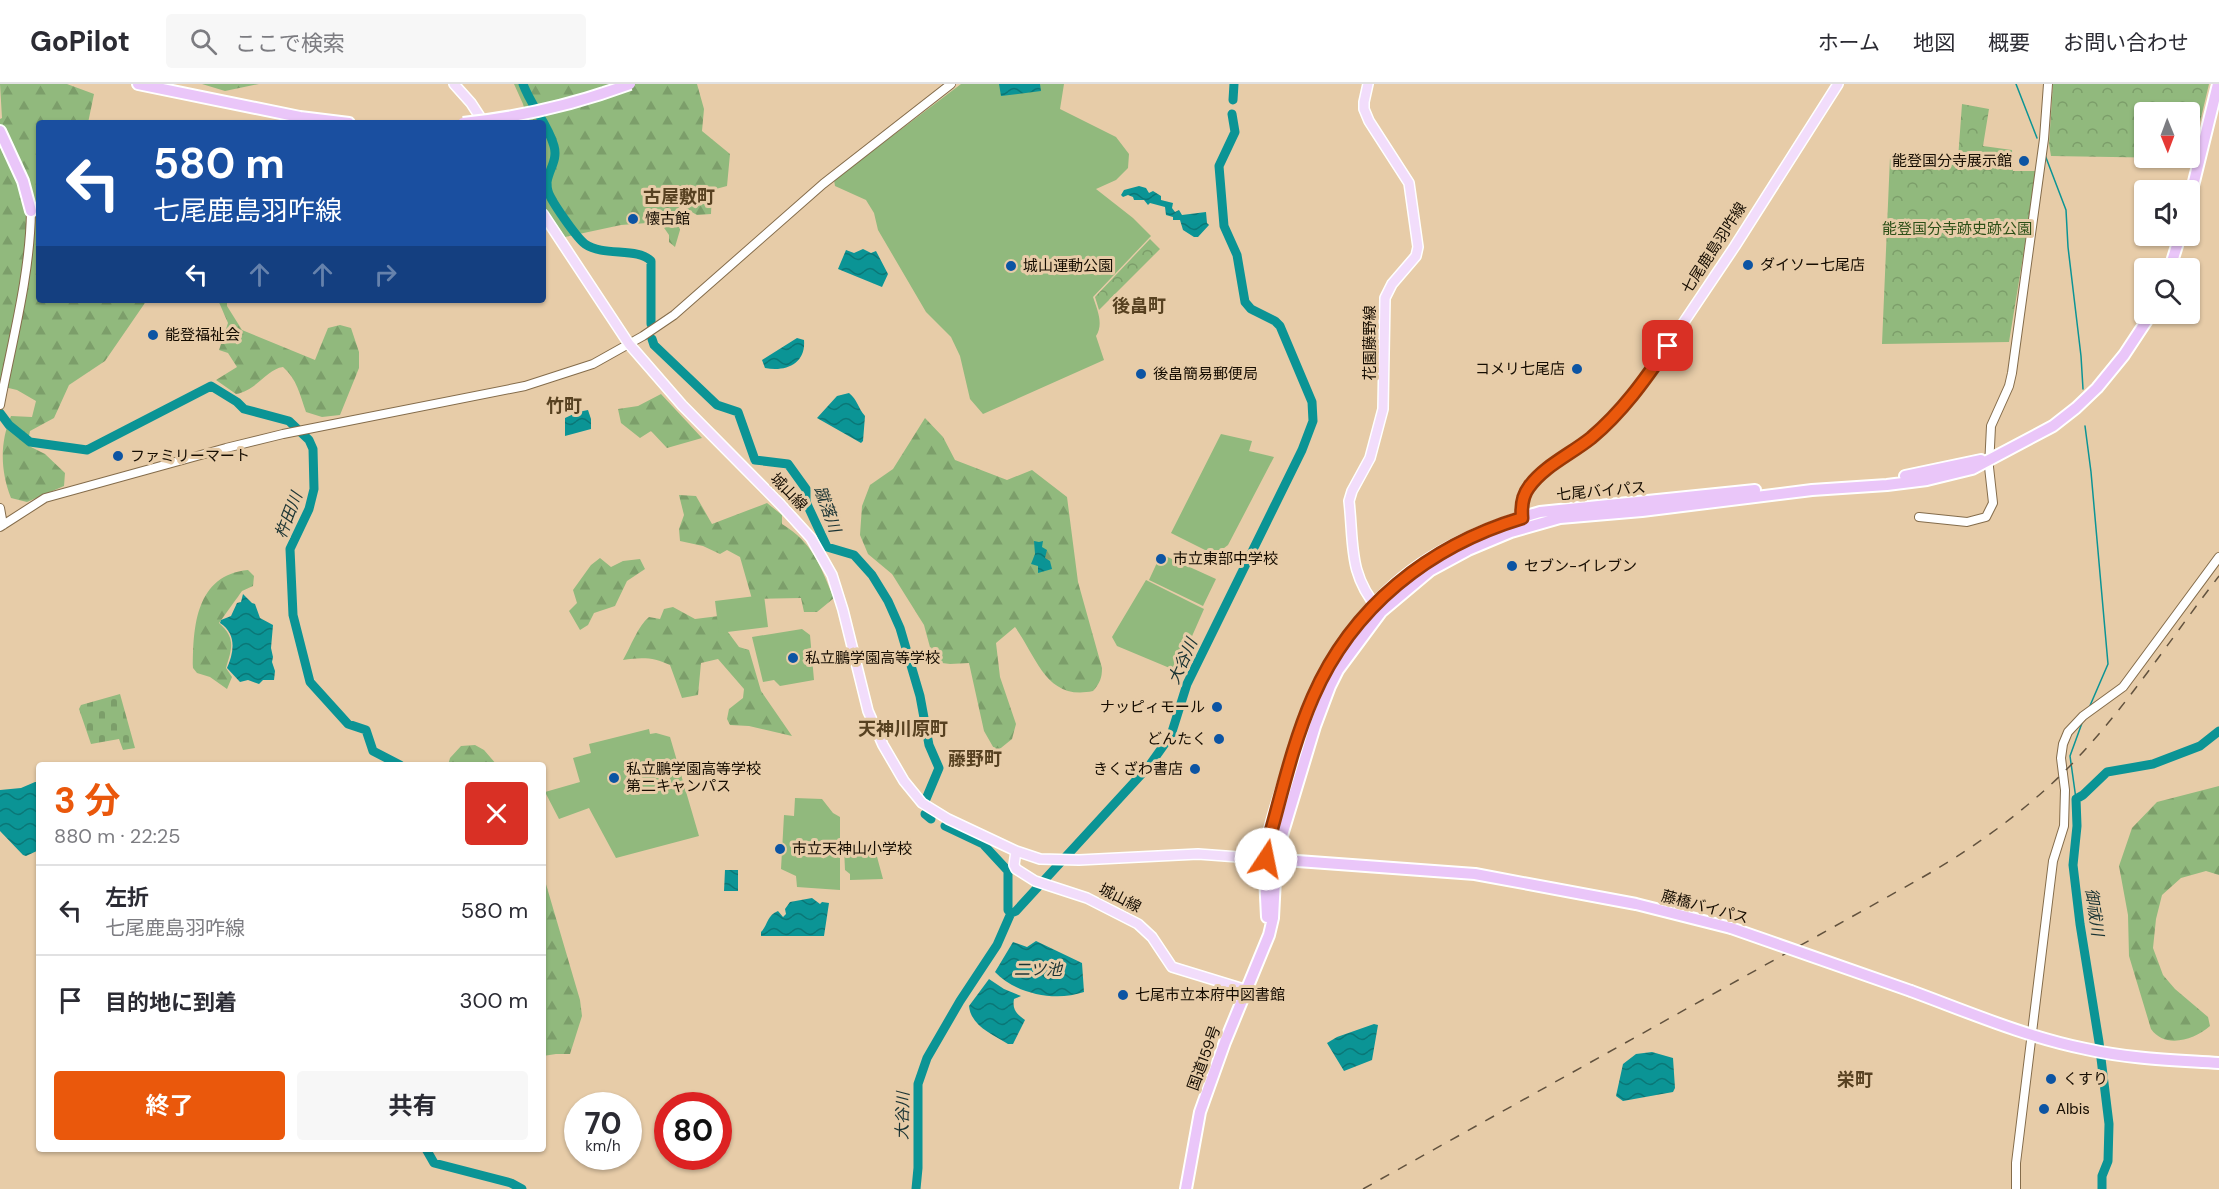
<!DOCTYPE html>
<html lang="ja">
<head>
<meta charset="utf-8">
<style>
	:root { --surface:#fff; --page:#f7f7f7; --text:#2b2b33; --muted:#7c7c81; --line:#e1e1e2; --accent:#ea580c }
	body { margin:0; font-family:"DM Sans","Noto Sans JP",sans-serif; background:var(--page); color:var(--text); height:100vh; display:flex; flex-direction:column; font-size:22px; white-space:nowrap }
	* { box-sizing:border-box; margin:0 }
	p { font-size:20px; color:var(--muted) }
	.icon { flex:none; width:33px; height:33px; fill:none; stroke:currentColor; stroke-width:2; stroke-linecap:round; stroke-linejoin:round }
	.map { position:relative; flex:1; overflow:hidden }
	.drawer { position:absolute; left:36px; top:678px; width:510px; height:390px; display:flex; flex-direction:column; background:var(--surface); border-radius:6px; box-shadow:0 2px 4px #0004 }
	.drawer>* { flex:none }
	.banner { position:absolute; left:36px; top:36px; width:510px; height:183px; border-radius:6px; box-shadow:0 2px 4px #0004; background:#1a4fa0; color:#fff; overflow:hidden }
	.needle { width:39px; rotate:179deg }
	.controls { position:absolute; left:2134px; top:18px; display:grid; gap:12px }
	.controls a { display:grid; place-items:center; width:66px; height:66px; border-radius:6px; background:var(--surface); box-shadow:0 2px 4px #0004; font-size:30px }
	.speed { position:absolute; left:564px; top:1008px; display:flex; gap:12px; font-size:30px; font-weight:700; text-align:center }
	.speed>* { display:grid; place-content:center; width:78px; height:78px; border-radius:50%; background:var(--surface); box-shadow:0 2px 4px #0004; line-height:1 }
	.speed small { font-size:15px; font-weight:400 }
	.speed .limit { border:9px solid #d22; background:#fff; color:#111 }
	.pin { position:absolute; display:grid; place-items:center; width:51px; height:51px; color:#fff; margin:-26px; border-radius:12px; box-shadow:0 3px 9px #0006 }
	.me { position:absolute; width:66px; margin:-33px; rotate:11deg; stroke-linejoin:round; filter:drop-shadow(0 0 4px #0008) }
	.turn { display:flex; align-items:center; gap:21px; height:126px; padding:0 18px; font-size:27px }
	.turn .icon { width:78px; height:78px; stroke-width:2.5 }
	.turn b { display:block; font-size:42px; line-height:51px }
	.lanes { display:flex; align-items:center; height:57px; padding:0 18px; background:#0003; justify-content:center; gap:30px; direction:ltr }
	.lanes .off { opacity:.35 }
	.round { display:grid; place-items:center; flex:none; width:63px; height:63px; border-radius:6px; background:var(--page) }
	.headline { display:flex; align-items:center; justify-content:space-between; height:102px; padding:0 18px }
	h1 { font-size:36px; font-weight:700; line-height:45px; color:var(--accent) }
	.cta { display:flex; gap:12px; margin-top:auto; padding:12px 18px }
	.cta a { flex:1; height:69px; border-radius:6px; background:var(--accent); color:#fff; font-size:24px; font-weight:700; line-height:69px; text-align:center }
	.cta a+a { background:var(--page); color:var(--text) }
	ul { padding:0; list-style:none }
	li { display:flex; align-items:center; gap:18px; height:90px; padding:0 18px; border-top:2px solid var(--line) }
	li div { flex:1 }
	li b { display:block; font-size:22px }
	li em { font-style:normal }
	header { display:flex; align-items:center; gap:36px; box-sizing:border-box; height:84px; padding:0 30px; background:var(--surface); border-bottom:2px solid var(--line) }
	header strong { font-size:28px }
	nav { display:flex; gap:33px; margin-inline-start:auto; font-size:21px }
	.search { width:420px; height:54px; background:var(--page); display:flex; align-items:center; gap:15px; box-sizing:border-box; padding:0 21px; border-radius:6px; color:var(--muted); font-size:22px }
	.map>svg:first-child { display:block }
	.forest { fill:url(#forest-firs) }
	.cemetery { fill:url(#cemetery-stones) }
	.park { fill:url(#park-crowns) }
	.garden { fill:#91b97d }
	.water { fill:url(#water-waves) }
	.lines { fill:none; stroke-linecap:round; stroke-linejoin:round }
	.stream { stroke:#0b9495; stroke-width:1.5 }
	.river { stroke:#0b9495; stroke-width:9 }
	.minor-casing { stroke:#846c4b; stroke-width:10 }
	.major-casing { stroke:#fff; stroke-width:12 }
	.highway-casing { stroke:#fff; stroke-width:14 }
	.minor { stroke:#fff; stroke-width:8 }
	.major { stroke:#f2ddfb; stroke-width:9 }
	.highway { stroke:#eac6f9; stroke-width:10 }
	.rail { stroke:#62523e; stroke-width:1.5; stroke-dasharray:10 10; stroke-linecap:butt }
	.highway-bridge-casing { stroke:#fff; stroke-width:14; stroke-linecap:butt }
	.highway-bridge { stroke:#eac6f9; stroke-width:10 }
	.route-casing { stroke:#983908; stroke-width:15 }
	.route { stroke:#ea580c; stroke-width:10 }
	.poi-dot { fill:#0c54a3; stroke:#e7cca8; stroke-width:2 }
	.labels { text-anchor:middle; stroke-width:6; stroke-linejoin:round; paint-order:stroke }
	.poi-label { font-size:15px; fill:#160d02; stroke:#e7cca8; text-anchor:start }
	.park-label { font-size:15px; fill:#2d5018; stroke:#e7cca8 }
	.street-label { font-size:15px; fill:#160d02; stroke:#e7cca8 }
	.water-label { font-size:16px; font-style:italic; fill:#1a3333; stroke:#e7cca8 }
	.quarter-label { font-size:18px; font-weight:bold; fill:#574121; stroke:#e7cca8 }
</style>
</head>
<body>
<header>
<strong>GoPilot</strong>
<div class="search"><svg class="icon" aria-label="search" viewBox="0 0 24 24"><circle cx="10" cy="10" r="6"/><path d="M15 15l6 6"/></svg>ここで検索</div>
<nav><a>ホーム</a><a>地図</a><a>概要</a><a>お問い合わせ</a></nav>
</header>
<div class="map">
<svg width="2219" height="1105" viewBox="0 0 2219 1105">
	<defs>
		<pattern id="forest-firs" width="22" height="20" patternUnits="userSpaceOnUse" patternTransform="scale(1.5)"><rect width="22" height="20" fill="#91b97d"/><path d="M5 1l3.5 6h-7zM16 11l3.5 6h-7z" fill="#7c9e6a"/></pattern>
		<pattern id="cemetery-stones" width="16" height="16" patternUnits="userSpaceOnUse" patternTransform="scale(1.5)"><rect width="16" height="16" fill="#91b97d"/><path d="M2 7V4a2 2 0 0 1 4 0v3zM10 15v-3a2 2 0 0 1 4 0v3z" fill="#7c9e6a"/></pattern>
		<pattern id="park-crowns" width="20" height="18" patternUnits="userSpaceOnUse" patternTransform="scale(1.5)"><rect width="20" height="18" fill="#91b97d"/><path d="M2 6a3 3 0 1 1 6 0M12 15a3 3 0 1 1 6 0" fill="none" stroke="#7c9e6a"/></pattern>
		<pattern id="water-waves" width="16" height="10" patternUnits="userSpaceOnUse" patternTransform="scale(1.5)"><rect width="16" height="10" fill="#0b9495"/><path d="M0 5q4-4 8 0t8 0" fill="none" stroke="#0a7777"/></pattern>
	</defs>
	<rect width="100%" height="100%" fill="#e7cca8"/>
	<path class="forest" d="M0,0H67L94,10L88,39H39V216H147L105,277L69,301L54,334L30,347L27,361L45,370L65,389L64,402L27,418L11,414C0,386 0,358 11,332L32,333L36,317L17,306L0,302V35L2,34Z
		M202,0H259L225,7Z
		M514,0H697L704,25L702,47L730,70L727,102L712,106L711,130L697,131L683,123L674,128L680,146L675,163L669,158V151L660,138L621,141L565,153L543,121V39H528L523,20Z
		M218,216H227V222L242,246L315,276L328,244L340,241L351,244L359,268V284L340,331L322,333L306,328C300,311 297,295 283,283C267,285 257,306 236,310L216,296L237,283L228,269L219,266L228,239Z
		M661,310L702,354L667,364L651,347L640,354L621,339L618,325L638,322Z
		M925,334L943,353L955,376L1007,396L1032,386L1067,413L1078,498L1102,584C1102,594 1100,599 1093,607C1046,617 1037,573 1015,543L996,559L1000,593L1016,640L1012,655L996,668L984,647L969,579L950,580L934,578L924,541L892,490L868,470L860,451L862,422L870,401L893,385Z
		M679,411L696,412L712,440L767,419L782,431V440C814,460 819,480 834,514L817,528H804L801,514L752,515L740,473L727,466L720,470L703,462L680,457L679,445L684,431Z
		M600,474L611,483L623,477L640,475L645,485L627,497L615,522L594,529L588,541L580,546L569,527L577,519L573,506L591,481Z
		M248,486L254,492L253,502L242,507L219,539C236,554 232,564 226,584L232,593L227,605L210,593L197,589L193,584C193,542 196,491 248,486Z
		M673,523L695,535L719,532L725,544L739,563L749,566L761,607L792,652L749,642L730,641L727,635L729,625L743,614L744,605L718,575L701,579L698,611L682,614L670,581C654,573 641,573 623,576C631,562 638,542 649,533L660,535L664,525Z
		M475,661L484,666L497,681H448L450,674L461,662Z
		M2219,702V791L2206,787L2181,794L2162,811L2156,835L2153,864L2163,891L2175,905L2208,933L2210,942C2194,956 2165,965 2151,945L2129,872L2128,831L2119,782L2132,744L2157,718Z
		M543,790L580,916L582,932L570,970H556L543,972Z"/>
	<path class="cemetery" d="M120,610L135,664L123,666L119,655L91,660L79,625L81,621Z"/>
	<path class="park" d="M2053,0H2209L2192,72L2190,73V28H2145V74H2180H2173L2051,72L2049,60Z
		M1962,20L1989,25L1983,62L2012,66L2013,87H2037L2009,258L1882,260L1890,73L1958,75Z
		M1150,155L1160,165L1099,226L1095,213Z"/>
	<path class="garden" d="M961,0H1064L1060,25L1116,53L1129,70L1128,84L1116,96L1096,105L1133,134L1151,152L1093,213C1097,225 1104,240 1096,252L1104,276L983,330L970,315L960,272L951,253L926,228L878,146L874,129L866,116L835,102L834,96Z
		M1221,350L1252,357L1249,367L1274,373L1228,461L1215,471L1171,449Z
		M1161,470L1216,495L1203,522L1149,496Z
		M1146,496L1204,525L1178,584L1172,585L1117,562L1112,553Z
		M764,511L768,543L719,549L715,517Z
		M802,545L810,551L814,596L780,602L774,596L763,598L752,553Z
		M649,645L650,650L656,649L670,653L699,752L616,774L589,724L559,735L545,708L580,698L573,674L591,669L589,660Z
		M795,714L822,715L833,729L840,733V806L797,803L796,792L781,785L784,731L794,732Z
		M873,758L883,795L850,796V790L845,786L844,764Z"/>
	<path class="water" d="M999,0H1040L1041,7L1001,12Z
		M1139,102L1146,104L1149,109L1153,107L1161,112V116L1173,119L1172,124L1175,128L1179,126L1182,131L1206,128L1207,139L1209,141L1198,153H1194L1183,146L1180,136H1173V133L1166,131L1165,123L1150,119L1148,121L1144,116H1134L1133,113L1128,111L1123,113L1121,111L1124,106Z
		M863,165L871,169L876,167L888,190L882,203L838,185L846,166L854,169Z
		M797,254L804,256C806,280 786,288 765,284L762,276Z
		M849,309C857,315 858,324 865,332L863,357L861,359L817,334L837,312Z
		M588,326L591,335V345L565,352V334L578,328Z
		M1034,457L1039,458L1043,457L1042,463L1047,466L1045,474L1050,477L1052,485L1038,489V482L1031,480L1035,470Z
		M243,510L252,519L255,520L260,534L273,541L271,564L273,573L272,578L275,587L274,596H263L259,600L248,596L240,598L227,584C234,568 237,550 220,539L221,536L231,532L237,519L241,518Z
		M35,698H39V766L26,772L23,771L0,747V706L21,704Z
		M725,786H738V807H724Z
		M812,814L820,820L822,818L829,819L824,852H761V848C768,841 767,831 778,827L783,833L786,830L785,825L790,818Z
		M1036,857L1082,879L1084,908C1055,918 1016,910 995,888L1013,858L1027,863Z
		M989,895L1004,905L1021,912L1014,915C1012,926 1017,930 1025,936L1013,960H1008C992,950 971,942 969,922Z
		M1374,940L1378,941L1372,976L1344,987L1327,959L1337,953Z
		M1652,968L1673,974L1675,1004L1673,1008L1623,1017L1616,1012L1623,980L1636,970Z"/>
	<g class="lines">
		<path class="stream" d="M2016,0L2037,54
			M2045,71L2066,126L2068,163L2081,272L2083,305
			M2085,342L2091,388L2108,580L2089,624
			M2076,715L2070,672L2082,639"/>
		<path class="river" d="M523,0C531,22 548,40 554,62C558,76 549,85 547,98C547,101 547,104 548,107C550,116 577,154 585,160C604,173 637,163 651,177V240
			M1233,16L1234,0
			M652,255L654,261L717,321L738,328L755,376L788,380L806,405V418L827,463L854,471L872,491L888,517L900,544L920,612L929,661L939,684L926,715
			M0,329L9,341L30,358L87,366L211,302L237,318L244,325L289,337L309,356L313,365L314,405L309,425L290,465L293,531L310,598L348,640L366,646L373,667L400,681
			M925,730L931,735
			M945,742L983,760L1008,787V826L1011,829
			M426,1065L434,1079L511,1099L522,1105
			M916,1105L918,1084V1000L927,974L960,917L997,861L1011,829L1016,827L1149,682L1171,651L1187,600L1302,366L1313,337L1312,318L1280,242L1275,237L1251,225L1245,218L1237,171L1224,142L1219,82L1235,48L1232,30
			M2102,1105V1092L2108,1077L2109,1040L2099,958L2080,840L2073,781L2077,742L2076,715L2083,711L2107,688L2153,680L2200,662L2219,647"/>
		<defs>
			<path id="minor" d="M0,321C12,257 30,192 31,127
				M0,424L3,441
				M1919,433L1967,438L1986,433L1993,419L1989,383L1991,342L2009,302L2012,289L2044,55L2048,0
				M0,443L45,414L226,364L283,350L525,302L593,280L643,252L674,231L823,100L951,0
				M2016,1105V1079L2053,777L2064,742L2065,706L2061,674L2063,660L2068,648L2083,632L2123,603L2219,473"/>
			<path id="major" d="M454,0L471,19L484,39
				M1368,0L1364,18V25L1369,37L1409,99L1418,163L1416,172L1392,200L1385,214L1383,325L1370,374L1352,407L1349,417C1354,461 1348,490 1379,526
				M543,130L629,260L682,321L781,421L811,454L832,491L843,526L868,627L883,661L904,697L922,719L948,735L1016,767L1040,775L1079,776L1198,770L1266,775
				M1522,439L1521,424L1523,412L1529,403L1538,393L1589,355L1611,336L1649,290L1735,162L1838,0
				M1016,767L1014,781L1016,785L1035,797L1087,814L1138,840L1152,853L1172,883L1247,906"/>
			<path id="highway" d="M138,0L300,33L349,39
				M0,47L23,97L31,127
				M2190,114L2218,0
				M2170,184L2180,152
				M1905,392L1981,376
				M1270,775L1475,790L1636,820L1731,844
				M1267,833C1266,810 1264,786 1266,764C1270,737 1284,699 1293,672C1299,652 1305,631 1314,612C1338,558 1380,505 1431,474C1464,453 1502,439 1540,428L1755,406
				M1911,907C1968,928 2026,953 2086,965C2130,975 2175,976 2219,979
				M1186,1105L1200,1028L1225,958L1269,851L1273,834L1276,775L1283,748L1315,642L1330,602L1338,586L1381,528L1431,486L1468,466L1511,448L1560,434L1642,427L1812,406L1887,401L1927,396L1972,385L2053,342L2076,324L2097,304L2124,271L2151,230"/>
		</defs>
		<use href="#minor" class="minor-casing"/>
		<use href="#major" class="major-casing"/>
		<use href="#highway" class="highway-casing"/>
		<use href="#minor" class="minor"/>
		<use href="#major" class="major"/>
		<use href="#highway" class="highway"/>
		<path class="rail" d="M1363,1105L1916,797C1969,767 2019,732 2063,689C2122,630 2168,558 2219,492"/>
		<defs>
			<path id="highway-bridge" d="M463,39C521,33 576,20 630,0
				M1731,844L1911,907"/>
		</defs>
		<use href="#highway-bridge" class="highway-bridge-casing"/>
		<use href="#highway-bridge" class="highway-bridge"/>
	</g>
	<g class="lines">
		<defs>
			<path id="route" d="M1266,775L1267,762C1281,713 1292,661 1313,613C1352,523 1429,462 1522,434C1521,422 1522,412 1529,403C1544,382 1571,370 1591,354C1622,328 1645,296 1668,262"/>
		</defs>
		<use href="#route" class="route-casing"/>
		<use href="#route" class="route"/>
	</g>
	<g class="poi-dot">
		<circle cx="2024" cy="77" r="6"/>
		<circle cx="633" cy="135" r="6"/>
		<circle cx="1748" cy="181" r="6"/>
		<circle cx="1011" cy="182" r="6"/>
		<circle cx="153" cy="251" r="6"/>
		<circle cx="1577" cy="285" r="6"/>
		<circle cx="1141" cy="290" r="6"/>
		<circle cx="118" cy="372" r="6"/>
		<circle cx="1161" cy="475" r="6"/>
		<circle cx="1512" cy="482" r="6"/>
		<circle cx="793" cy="574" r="6"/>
		<circle cx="1217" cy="623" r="6"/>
		<circle cx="1219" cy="655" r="6"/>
		<circle cx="1195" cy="685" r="6"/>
		<circle cx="614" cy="694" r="6"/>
		<circle cx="780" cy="765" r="6"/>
		<circle cx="1123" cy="911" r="6"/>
		<circle cx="2051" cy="995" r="6"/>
		<circle cx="2044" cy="1025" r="6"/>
	</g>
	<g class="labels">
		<g class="poi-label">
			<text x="2012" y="82" text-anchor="end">能登国分寺展示館</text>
			<text x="645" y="140">懐古館</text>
			<text x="1760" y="186">ダイソー七尾店</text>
			<text x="1023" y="187">城山運動公園</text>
			<text x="165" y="256">能登福祉会</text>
			<text x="1565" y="290" text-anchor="end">コメリ七尾店</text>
			<text x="1153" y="295">後畠簡易郵便局</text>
			<text x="130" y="377">ファミリーマート</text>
			<text x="1173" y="480">市立東部中学校</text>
			<text x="1524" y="487">セブン-イレブン</text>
			<text x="805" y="579">私立鵬学園高等学校</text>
			<text x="1205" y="628" text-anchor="end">ナッピィモール</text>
			<text x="1207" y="660" text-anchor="end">どんたく</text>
			<text x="626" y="690">私立鵬学園高等学校<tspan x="626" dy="17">第二キャンパス</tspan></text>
			<text x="1183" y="690" text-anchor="end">きくざわ書店</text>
			<text x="792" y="770">市立天神山小学校</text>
			<text x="1135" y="916">七尾市立本府中図書館</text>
			<text x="2063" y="1000">くすり</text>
			<text x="2056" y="1030">Albis</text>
		</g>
		<g class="park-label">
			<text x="1957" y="150">能登国分寺跡史跡公園</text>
		</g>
		<g class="street-label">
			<text transform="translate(1714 164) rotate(-57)" y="5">七尾鹿島羽咋線</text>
			<text transform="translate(1370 259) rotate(-90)" y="5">花園藤野線</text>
			<text transform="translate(1601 407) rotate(-5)" y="5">七尾バイパス</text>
			<text transform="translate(789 408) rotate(46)" y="5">城山線</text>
			<text transform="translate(1120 814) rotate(27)" y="5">城山線</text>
			<text transform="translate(1705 823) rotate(15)" y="5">藤橋バイパス</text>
			<text transform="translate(1204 974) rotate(-70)" y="5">国道159号</text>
		</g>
		<g class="water-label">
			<text transform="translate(828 425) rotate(70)" y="6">蹴落川</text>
			<text transform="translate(288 431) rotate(-69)" y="6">杵田川</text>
			<text transform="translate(1182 577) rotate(-66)" y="6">大谷川</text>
			<text transform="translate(2095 828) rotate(82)" y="6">御祓川</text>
			<text x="1038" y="891">二ツ池</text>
			<text transform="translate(902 1032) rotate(-89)" y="6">大谷川</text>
		</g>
		<g class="quarter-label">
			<text x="679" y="119">古屋敷町</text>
			<text x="1139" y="228">後畠町</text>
			<text x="564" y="328">竹町</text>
			<text x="903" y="651">天神川原町</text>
			<text x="975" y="681">藤野町</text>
			<text x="1855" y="1002">栄町</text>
		</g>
	</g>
</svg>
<div class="controls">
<a><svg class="needle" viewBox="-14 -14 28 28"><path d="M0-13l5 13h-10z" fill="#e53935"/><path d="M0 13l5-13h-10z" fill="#7c7c81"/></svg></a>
<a><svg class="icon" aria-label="sound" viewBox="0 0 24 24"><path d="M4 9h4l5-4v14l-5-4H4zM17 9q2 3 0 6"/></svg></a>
<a><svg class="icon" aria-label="search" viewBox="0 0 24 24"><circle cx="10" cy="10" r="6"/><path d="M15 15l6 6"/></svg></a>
</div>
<div class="speed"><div>70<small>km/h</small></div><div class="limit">80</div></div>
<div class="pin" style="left:1668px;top:262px;background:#d93025"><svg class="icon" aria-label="arrive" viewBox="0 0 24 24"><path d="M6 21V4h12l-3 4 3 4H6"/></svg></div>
<svg class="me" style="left:1266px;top:775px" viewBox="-20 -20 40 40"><circle r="19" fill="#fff"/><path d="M0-13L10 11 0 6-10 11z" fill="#ea580c"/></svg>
<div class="banner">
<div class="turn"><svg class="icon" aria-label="left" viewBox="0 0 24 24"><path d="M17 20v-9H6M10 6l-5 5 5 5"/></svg><div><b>580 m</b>七尾鹿島羽咋線</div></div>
<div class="lanes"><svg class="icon" aria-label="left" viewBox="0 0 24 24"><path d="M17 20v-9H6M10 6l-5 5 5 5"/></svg><svg class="icon off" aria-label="ahead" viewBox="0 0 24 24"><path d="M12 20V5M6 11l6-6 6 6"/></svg><svg class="icon off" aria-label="ahead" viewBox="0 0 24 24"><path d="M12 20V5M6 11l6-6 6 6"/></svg><svg class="icon off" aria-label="right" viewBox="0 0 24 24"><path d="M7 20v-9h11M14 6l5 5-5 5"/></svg></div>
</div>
<section class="drawer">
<div class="headline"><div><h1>3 分</h1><p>880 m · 22:25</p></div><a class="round" style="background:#d93025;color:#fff"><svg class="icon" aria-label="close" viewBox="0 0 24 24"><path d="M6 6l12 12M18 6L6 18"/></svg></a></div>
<ul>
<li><svg class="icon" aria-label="left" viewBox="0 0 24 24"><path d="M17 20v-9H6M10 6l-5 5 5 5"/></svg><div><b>左折</b><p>七尾鹿島羽咋線</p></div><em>580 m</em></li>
<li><svg class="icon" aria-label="arrive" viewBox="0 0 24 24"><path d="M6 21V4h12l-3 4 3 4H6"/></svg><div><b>目的地に到着</b></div><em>300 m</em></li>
</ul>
<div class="cta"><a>終了</a><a>共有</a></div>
</section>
</div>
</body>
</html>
